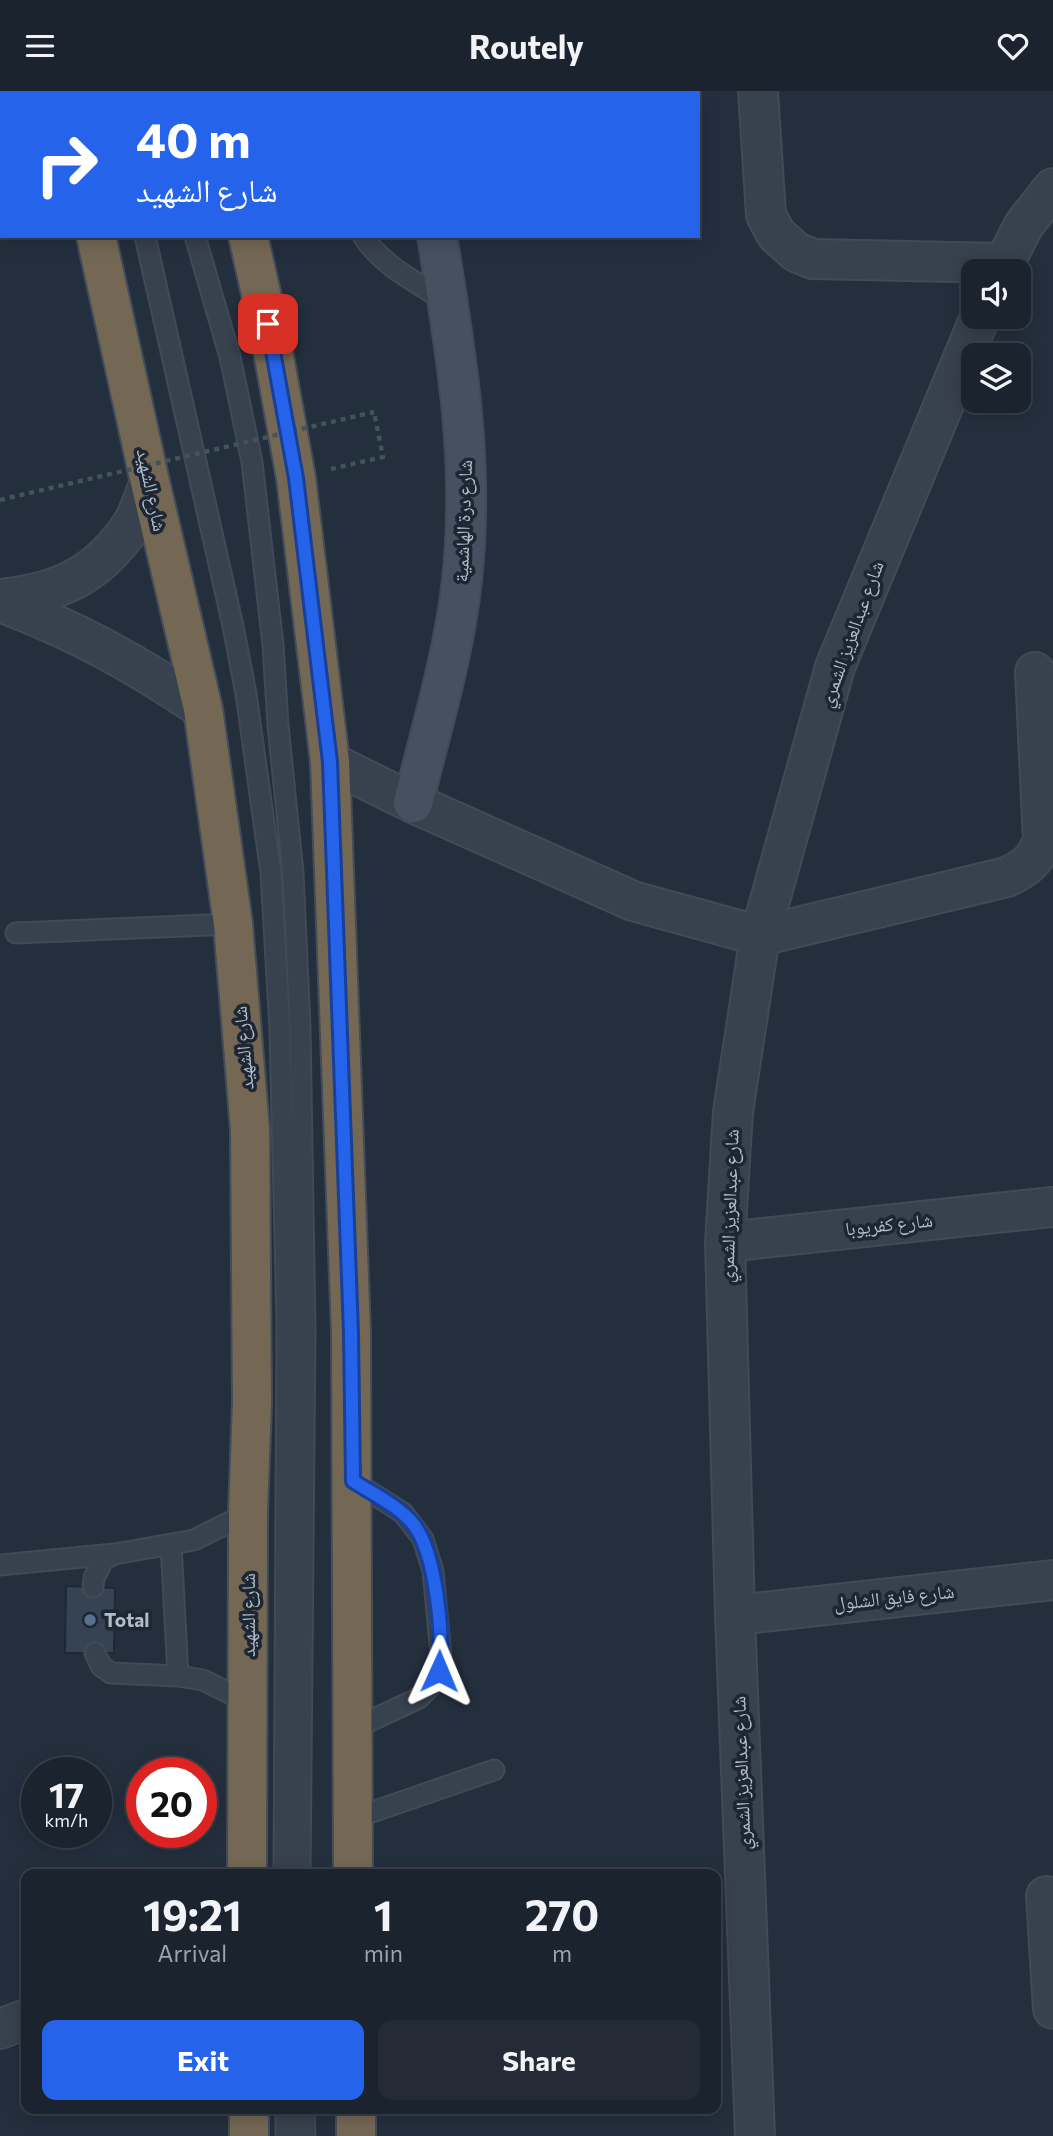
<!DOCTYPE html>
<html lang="en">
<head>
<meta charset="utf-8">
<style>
	:root { --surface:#1b232e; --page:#242b36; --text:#f1f3f6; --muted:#a0a4aa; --line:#39404a; --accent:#2563eb }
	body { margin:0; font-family:Commissioner,"Noto Naskh Arabic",sans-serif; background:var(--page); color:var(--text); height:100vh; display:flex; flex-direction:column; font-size:26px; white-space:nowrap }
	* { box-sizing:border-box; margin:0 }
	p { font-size:23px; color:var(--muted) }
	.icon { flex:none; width:38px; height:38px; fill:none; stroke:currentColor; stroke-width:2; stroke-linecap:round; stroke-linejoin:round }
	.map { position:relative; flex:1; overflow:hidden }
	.drawer { position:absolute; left:21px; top:1778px; width:700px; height:245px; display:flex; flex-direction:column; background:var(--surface); border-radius:14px; box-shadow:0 4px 18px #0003,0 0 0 2px var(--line) }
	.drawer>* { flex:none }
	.hud { position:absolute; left:0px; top:0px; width:700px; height:147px; box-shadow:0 4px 18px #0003,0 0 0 2px var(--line); background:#2563eb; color:#fff; overflow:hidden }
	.controls { position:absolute; left:961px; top:168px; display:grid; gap:14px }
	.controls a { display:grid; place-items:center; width:70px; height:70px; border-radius:14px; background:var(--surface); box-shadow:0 4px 18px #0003,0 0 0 2px var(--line); font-size:35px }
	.speed { position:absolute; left:21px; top:1666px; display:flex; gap:14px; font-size:35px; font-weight:700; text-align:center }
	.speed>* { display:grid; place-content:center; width:91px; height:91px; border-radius:50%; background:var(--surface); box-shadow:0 4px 18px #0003,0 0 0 2px var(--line); line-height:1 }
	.speed small { font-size:18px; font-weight:400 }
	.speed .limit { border:10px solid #d22; background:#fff; color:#111 }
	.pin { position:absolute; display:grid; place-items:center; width:60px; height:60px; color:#fff; margin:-30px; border-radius:14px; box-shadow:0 4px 10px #0006 }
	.me { position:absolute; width:77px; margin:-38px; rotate:1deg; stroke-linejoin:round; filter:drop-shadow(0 0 5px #0008) }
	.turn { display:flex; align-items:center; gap:24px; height:147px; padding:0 21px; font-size:32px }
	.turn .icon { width:91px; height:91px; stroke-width:2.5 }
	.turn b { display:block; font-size:49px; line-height:60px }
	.eta { display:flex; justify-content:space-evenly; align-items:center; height:119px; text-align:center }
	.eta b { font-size:42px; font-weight:700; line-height:49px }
	.action { display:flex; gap:14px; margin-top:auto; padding:14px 21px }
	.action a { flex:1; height:80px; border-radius:14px; background:var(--accent); color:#fff; font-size:28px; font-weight:700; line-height:80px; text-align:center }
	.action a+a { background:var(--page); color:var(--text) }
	header { display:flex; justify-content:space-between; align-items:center; height:91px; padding:0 21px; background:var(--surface); font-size:32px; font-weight:700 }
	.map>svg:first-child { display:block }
	.building { fill:#364354; stroke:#1f2835; stroke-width:2 }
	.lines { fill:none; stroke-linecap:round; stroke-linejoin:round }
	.lane-casing { stroke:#414a57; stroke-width:23 }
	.street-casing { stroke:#414a57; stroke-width:42 }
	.secondary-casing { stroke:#414a57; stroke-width:42 }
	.highway-casing { stroke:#434c59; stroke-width:42 }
	.path { stroke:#3f5557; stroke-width:4.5; stroke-dasharray:5 5; stroke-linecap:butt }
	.lane { stroke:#38414e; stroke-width:19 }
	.street { stroke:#38414e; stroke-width:38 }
	.secondary { stroke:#465061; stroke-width:38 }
	.highway { stroke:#746855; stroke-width:38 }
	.path-bridge { stroke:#3f5557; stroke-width:4.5; stroke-dasharray:5 5; stroke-linecap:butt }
	.route-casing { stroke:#184099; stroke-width:18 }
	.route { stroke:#2563eb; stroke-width:12 }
	.service-dot { fill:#5c6f8a; stroke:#1d2633; stroke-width:2.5 }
	.labels { text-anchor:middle; stroke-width:7; stroke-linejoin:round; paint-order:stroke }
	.street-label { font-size:19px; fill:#b4bcc9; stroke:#1d2633 }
	.poi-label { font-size:19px; font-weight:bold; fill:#b4bcc9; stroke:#1d2633; text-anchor:start }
</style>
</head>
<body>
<header><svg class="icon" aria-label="menu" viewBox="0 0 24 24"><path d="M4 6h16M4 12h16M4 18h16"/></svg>Routely<svg class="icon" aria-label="heart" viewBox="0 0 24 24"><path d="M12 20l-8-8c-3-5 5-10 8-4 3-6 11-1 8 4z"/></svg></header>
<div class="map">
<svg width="1053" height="2045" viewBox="0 0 1053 2045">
	<rect width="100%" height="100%" fill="#242f3e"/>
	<path class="building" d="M66,1495L115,1497L114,1562H65Z"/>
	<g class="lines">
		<defs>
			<path id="lane" d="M108,0L109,2
				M155,0V2
				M332,2L338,0
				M145,145L233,535L246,603L271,782L280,939L287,1231L284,1783
				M195,145L230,266L252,371L273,554L278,634L293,782L300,936L305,1240L300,1783
				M363,145C382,175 418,192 447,211
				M16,842L233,833
				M353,1390L403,1422L423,1448L433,1480L441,1564L439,1580L431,1595L419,1607L353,1638
				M171,1454L178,1585
				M0,1474L114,1463
				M93,1496L94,1487L103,1469L115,1463L194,1449L248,1422
				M95,1562L101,1575L111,1582L178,1585L203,1589L247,1611
				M352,1728L494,1679
				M286,2018V2045
				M304,2018L305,2045"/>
			<path id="street" d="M758,0L766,124L776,143L796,161L813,168L1003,172
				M1000,180L1024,134L1053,97
				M0,508C60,502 99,484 133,432C140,420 144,404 150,391
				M0,511C77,540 135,572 203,618
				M330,671L413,712L633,810L760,845L1007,786C1027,776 1034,771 1043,750L1035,581
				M725,1151L1053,1116
				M735,1524L1053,1489
				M1046,1805L1053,1918
				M0,1938L26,1928
				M755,2045L735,1524L725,1151L733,1021L760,845L835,576L980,226"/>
			<path id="secondary" d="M414,0L415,2
				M413,712C431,638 454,564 462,489C475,371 456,261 437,145"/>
			<path id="highway" d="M59,0V2
				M211,0V2
				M96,145L150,391L203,618L233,833L250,1039L252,1311L248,1422L247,1783
				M248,145L268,233L296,387L330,671L351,1242L353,1783
				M249,2018V2045
				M356,2018V2045"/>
		</defs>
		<use href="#lane" class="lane-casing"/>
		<use href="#street" class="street-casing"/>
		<use href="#secondary" class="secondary-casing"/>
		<use href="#highway" class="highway-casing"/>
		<path class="path" d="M331,378L383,366L374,321"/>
		<use href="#lane" class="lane"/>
		<use href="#street" class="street"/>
		<use href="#secondary" class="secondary"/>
		<use href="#highway" class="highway"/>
		<path class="path-bridge" d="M0,409L374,321"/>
	</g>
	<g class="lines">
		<defs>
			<path id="route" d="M268,233L296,387L330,671L351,1242L353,1390C373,1403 399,1415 414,1434C436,1463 444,1545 439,1580"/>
		</defs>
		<use href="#route" class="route-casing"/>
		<use href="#route" class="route"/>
	</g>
	<circle class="service-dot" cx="90" cy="1529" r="7"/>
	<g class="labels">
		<g class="street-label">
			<text transform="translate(152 399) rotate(78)" y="7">شارع الشهيد</text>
			<text transform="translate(463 430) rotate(-88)" y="7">شارع درة الهاشمية</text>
			<text transform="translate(851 543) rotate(-70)" y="7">شارع عبدالعزيز الشمري</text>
			<text transform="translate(243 957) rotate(-95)" y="7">شارع الشهيد</text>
			<text transform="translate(729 1115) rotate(-88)" y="7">شارع عبدالعزيز الشمري</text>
			<text transform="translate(889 1133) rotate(-6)" y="7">شارع كفريوبا</text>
			<text transform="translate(894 1506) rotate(-6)" y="7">شارع فايق الشلول</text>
			<text transform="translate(248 1524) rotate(-90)" y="7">شارع الشهيد</text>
			<text transform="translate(741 1682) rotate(-92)" y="7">شارع عبدالعزيز الشمري</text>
		</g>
		<g class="poi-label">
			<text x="104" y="1536">Total</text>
		</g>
	</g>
</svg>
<div class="controls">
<a><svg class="icon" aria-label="sound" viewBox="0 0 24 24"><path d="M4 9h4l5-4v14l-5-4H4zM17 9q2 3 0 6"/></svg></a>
<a><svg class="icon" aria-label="layers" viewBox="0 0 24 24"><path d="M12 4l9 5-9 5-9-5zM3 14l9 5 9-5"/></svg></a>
</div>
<div class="speed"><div>17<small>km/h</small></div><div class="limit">20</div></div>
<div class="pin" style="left:268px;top:233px;background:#d93025"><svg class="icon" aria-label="arrive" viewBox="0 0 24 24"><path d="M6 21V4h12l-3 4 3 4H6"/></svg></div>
<svg class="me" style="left:439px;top:1580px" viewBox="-20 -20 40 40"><path d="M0-17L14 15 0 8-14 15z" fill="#2563eb" stroke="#fff" stroke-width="4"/></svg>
<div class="hud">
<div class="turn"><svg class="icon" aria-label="right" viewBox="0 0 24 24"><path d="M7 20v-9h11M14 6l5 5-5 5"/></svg><div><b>40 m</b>شارع الشهيد</div></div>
</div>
<section class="drawer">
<div class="eta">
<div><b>19:21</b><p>Arrival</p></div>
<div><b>1</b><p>min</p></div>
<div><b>270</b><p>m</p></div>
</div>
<div class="action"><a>Exit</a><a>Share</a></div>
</section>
</div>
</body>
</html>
